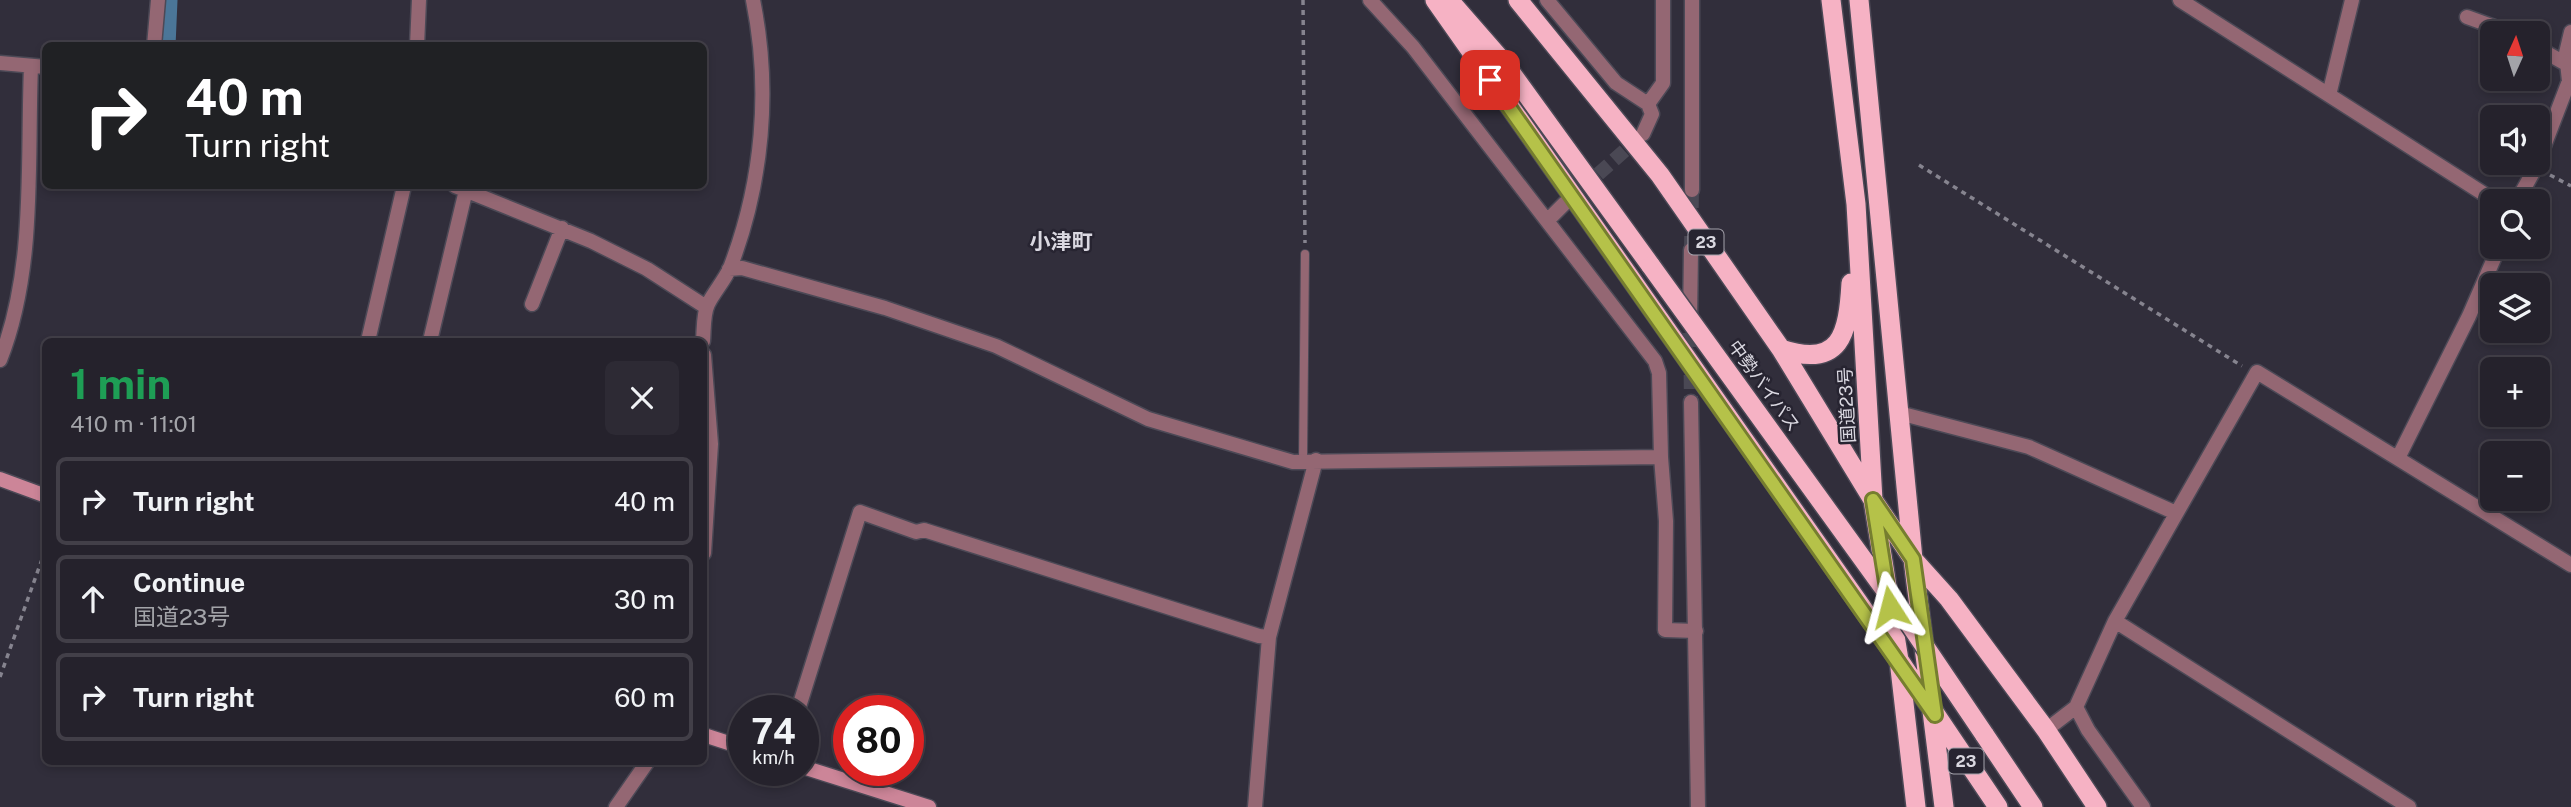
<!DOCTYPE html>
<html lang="en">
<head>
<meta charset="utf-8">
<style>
	:root { --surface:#25222c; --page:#2d2a34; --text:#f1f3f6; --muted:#a3a4a9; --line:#423f48 }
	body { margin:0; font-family:"Public Sans","Noto Sans JP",sans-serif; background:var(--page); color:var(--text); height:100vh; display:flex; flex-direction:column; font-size:26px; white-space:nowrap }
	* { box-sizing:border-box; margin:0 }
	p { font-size:23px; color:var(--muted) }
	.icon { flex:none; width:38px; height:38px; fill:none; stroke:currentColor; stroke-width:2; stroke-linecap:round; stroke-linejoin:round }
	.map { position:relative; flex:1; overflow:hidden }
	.panel { position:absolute; left:42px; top:338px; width:665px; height:427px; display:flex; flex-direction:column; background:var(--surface); border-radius:10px; box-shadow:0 4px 10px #0003,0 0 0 2px var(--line) }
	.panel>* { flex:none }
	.guide { position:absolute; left:42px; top:42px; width:665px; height:147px; border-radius:10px; box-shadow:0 4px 10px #0003,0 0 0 2px var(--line); background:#202124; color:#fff; overflow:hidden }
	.needle { width:46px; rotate:3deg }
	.fabs { position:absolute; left:2480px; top:21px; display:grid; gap:14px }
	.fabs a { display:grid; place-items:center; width:70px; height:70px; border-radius:10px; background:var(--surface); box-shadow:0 4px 10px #0003,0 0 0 2px var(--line); font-size:35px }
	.speed { position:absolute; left:728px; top:695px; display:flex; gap:14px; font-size:35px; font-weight:700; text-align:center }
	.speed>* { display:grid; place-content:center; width:91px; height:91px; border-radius:50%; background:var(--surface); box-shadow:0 4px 10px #0003,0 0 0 2px var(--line); line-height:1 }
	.speed small { font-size:18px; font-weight:400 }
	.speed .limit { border:10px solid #d22; background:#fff; color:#111 }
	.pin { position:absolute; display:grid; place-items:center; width:60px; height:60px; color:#fff; margin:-30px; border-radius:14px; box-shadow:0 4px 10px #0006 }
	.me { position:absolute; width:77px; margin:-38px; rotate:351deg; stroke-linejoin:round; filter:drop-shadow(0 0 5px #0008) }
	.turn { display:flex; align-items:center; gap:24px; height:147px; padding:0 28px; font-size:32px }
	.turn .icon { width:91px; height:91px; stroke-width:2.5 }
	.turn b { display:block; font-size:49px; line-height:60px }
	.round { display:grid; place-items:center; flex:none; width:74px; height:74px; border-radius:10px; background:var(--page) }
	.headline { display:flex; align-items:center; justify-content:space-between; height:119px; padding:0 28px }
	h1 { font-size:42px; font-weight:700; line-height:52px; color:#1e9e55 }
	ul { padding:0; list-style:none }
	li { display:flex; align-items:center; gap:21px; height:88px; margin:0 14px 10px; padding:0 14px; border:4px solid var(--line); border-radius:10px }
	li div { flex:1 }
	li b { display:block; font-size:26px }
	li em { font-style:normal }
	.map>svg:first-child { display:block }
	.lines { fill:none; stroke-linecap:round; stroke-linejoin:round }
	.canal { stroke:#4b7698; stroke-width:19 }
	.minor-tunnel { stroke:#4a4854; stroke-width:14; stroke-dasharray:14 7; stroke-linecap:butt }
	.tertiary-tunnel { stroke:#4a4854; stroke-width:14; stroke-dasharray:14 7; stroke-linecap:butt }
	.service-casing { stroke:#4c4956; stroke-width:10 }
	.minor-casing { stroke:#4c4956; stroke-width:17 }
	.tertiary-casing { stroke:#4c4956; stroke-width:17 }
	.secondary-casing { stroke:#4c4956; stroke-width:17 }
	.trunk-casing { stroke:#4c4956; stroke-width:22 }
	.path { stroke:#86848f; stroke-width:3.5; stroke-dasharray:5 5; stroke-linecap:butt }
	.service { stroke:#946773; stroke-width:8 }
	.minor { stroke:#946773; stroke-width:14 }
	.tertiary { stroke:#946773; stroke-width:14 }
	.secondary { stroke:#cc8598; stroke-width:14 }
	.trunk { stroke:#f6b2c4; stroke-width:19 }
	.trunk-bridge-casing { stroke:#4c4956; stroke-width:22; stroke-linecap:butt }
	.trunk-bridge { stroke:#f6b2c4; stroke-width:19 }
	.route-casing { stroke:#767e2f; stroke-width:18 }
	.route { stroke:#b5c249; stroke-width:12 }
	.labels { text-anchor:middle; stroke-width:5; stroke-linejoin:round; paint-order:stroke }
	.shield { fill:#272431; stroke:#a4a2ac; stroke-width:2 }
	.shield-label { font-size:16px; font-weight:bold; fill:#dad8e1 }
	.street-label { font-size:18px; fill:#dad8e1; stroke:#272431 }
	.quarter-label { font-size:21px; font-weight:bold; fill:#dad8e1; stroke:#272431 }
</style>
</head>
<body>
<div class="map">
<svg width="2571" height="807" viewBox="0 0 2571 807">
	<rect width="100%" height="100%" fill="#312e3b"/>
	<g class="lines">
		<path class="canal" d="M166,46L168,0"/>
		<path class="minor-tunnel" d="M1567,202L1641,136"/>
		<path class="tertiary-tunnel" d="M1691,250L1692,190
			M1690,333L1691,402"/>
		<defs>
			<path id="service" d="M1303,461L1305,254"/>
			<path id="minor" d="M1370,0L1413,47L1655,361L1659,373L1661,457
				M1547,0L1616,83L1648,104L1652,114L1643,134
				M2180,0L2495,201
				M2467,17L2511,33
				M154,46L158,0
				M417,46L419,0
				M2538,48L2568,65
				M0,63L46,67
				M2329,95L2352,0
				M1648,104L1663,83V0
				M455,186L591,241L647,269L706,307
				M2517,201L2536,167L2569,81L2566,53L2571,32
				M1548,220L1565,203
				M729,269L742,268L885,308L996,346L1148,419L1293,462L1661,457L1666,521L1665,630L1696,631
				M532,304L562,228
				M368,341L404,186
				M430,341L466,190
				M703,341C704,330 703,314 708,304C714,292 724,281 730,268C763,182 771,89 753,0
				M704,355L711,444L704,553
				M0,360C36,269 27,164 31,67
				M1899,413L2029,447L2176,513
				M2398,458L2469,316L2499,247
				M2115,621L2409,807
				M2076,707L2088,730L2143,807
				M798,710L860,512L916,532L924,530L1259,636L1269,637
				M2046,730L2076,707L2115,621L2257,372L2571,565
				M616,807L648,761
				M1255,807L1269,637L1316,460"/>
			<path id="tertiary" d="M1692,0V190
				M1690,322L1691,250
				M1691,402L1698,807"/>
			<path id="secondary" d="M0,479L46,496
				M704,735L744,748
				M803,767L929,807"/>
			<path id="trunk" d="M1435,0L1899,660L1998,807
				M1449,0L1504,63L1651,266
				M1518,0L1660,175L1781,349L1873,500L1913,559L1949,599L2046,730L2097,807
				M1831,0L1856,204L1873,500L1899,660L1916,807
				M1859,0L1913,559L1944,807
				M1781,349C1841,369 1848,334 1851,283
				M1984,734L2033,807"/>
		</defs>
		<use href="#service" class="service-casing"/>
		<use href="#minor" class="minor-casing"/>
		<use href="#tertiary" class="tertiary-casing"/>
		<use href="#secondary" class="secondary-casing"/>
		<use href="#trunk" class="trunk-casing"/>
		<path class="path" d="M1303,0L1305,243
			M1919,165L2242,366
			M2550,175L2571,186
			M0,677L46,548"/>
		<use href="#service" class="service"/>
		<use href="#minor" class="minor"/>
		<use href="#tertiary" class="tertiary"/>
		<use href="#secondary" class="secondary"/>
		<use href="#trunk" class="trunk"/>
		<defs>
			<path id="trunk-bridge" d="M1651,266L1909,623L1984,734"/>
		</defs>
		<use href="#trunk-bridge" class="trunk-bridge-casing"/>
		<use href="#trunk-bridge" class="trunk-bridge"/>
	</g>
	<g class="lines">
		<defs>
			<path id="route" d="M1490,80L1935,715L1913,559L1873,500L1890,607"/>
		</defs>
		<use href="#route" class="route-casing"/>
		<use href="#route" class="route"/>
	</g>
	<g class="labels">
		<g class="shield">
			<rect x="1688.5" y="229.5" width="35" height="25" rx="5"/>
			<rect x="1948.5" y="748.5" width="35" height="25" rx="5"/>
		</g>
		<g class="shield-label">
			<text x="1706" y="248">23</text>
			<text x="1966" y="767">23</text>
		</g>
		<g class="street-label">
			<text transform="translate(1764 386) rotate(54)" y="6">中勢バイパス</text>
			<text transform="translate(1847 405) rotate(-93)" y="6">国道23号</text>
		</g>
		<g class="quarter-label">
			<text x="1061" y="249">小津町</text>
		</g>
	</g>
</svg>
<div class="fabs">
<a><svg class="needle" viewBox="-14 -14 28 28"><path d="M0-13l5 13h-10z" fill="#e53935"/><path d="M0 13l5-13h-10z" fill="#a3a4a9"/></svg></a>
<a><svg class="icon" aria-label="sound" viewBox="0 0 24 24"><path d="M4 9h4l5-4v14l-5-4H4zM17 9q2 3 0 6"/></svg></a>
<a><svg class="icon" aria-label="search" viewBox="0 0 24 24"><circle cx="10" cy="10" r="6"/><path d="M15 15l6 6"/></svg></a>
<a><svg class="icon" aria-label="layers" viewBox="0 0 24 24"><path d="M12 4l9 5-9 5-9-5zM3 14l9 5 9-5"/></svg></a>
<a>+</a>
<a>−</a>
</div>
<div class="speed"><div>74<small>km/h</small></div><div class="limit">80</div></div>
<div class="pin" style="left:1490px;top:80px;background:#d93025"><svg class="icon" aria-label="arrive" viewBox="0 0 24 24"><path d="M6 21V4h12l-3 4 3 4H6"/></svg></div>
<svg class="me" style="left:1890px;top:607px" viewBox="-20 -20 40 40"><path d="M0-17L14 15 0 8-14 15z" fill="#b5c249" stroke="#fff" stroke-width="4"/></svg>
<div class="guide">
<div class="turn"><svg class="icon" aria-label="right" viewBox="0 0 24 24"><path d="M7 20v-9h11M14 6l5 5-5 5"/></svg><div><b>40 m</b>Turn right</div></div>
</div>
<section class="panel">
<div class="headline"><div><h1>1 min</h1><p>410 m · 11:01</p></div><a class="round"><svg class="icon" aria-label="close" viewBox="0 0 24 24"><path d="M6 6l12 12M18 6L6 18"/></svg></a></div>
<ul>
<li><svg class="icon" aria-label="right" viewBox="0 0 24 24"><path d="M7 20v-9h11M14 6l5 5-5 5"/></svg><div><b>Turn right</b></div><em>40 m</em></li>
<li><svg class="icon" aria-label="ahead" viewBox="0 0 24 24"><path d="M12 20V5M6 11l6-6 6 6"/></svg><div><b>Continue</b><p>国道23号</p></div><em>30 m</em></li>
<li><svg class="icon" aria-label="right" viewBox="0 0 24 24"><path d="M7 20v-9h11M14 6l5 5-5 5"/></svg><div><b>Turn right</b></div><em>60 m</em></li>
</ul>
</section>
</div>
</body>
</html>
